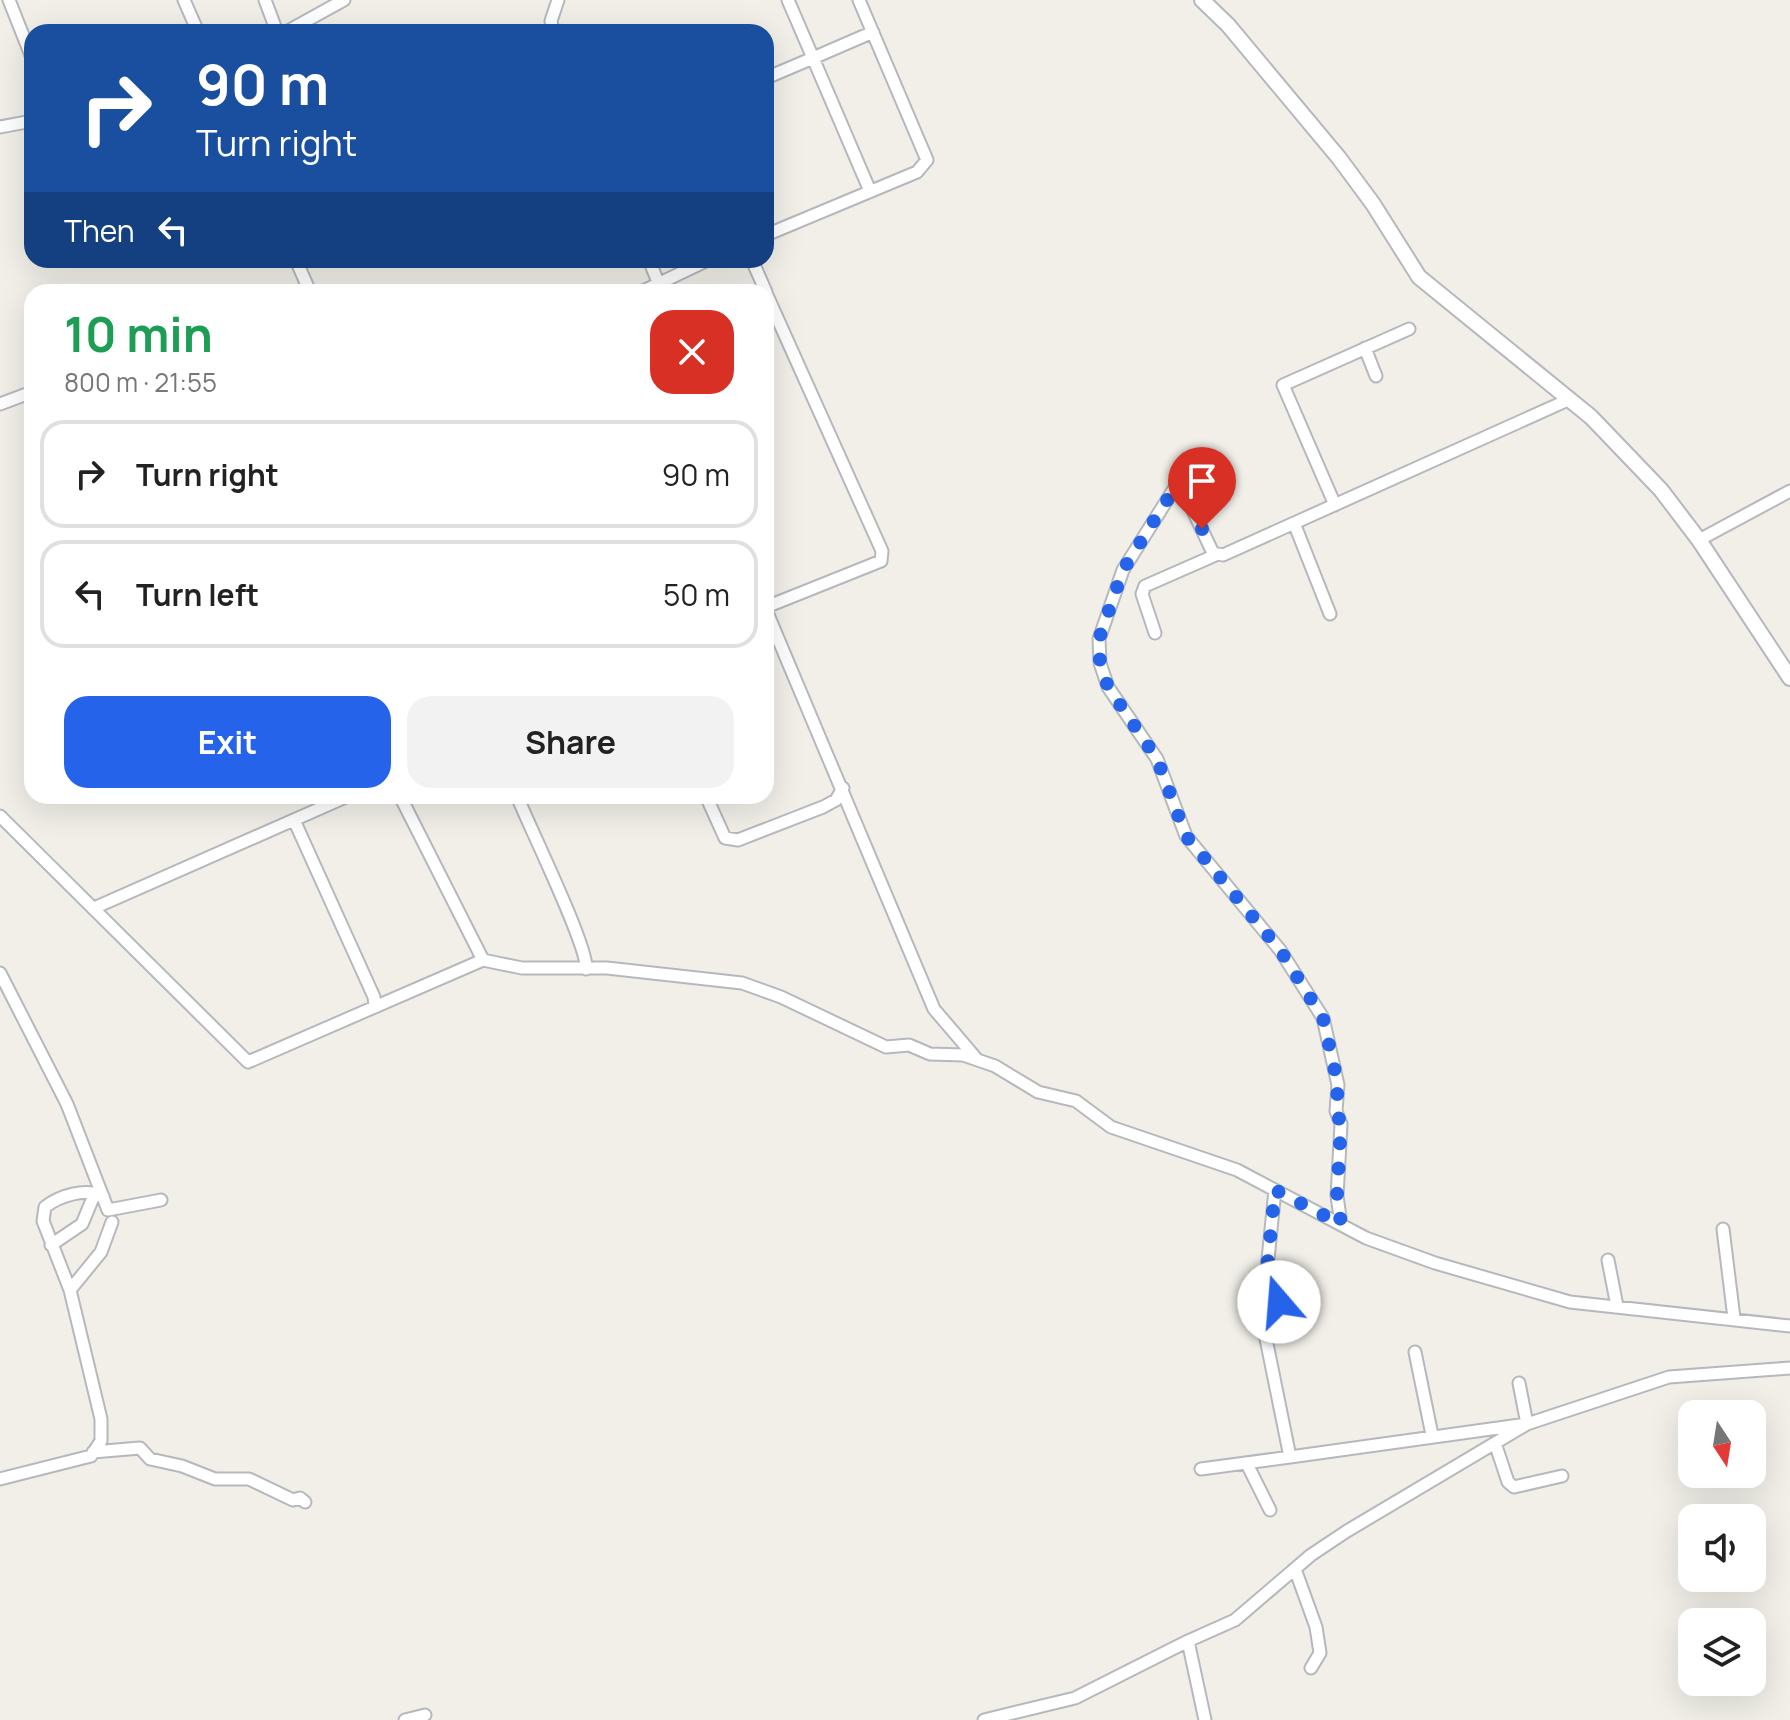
<!DOCTYPE html>
<html lang="en">
<head>
<meta charset="utf-8">
<style>
	:root { --surface:#fff; --page:#f2f2f2; --text:#222; --muted:#767676; --line:#e0e0e0; --accent:#2563eb }
	body { margin:0; font-family:Manrope,sans-serif; background:var(--page); color:var(--text); height:100vh; display:flex; flex-direction:column; font-size:30px; white-space:nowrap }
	* { box-sizing:border-box; margin:0 }
	p { font-size:26px; color:var(--muted) }
	.icon { flex:none; width:44px; height:44px; fill:none; stroke:currentColor; stroke-width:2; stroke-linecap:round; stroke-linejoin:round }
	.map { position:relative; flex:1; overflow:hidden }
	.side { position:absolute; left:24px; top:284px; width:750px; height:520px; display:flex; flex-direction:column; background:var(--surface); border-radius:24px; box-shadow:0 8px 32px #0002 }
	.side>* { flex:none }
	.banner { position:absolute; left:24px; top:24px; width:750px; height:244px; border-radius:24px; box-shadow:0 8px 32px #0002; background:#1a4fa0; color:#fff; overflow:hidden }
	.needle { width:52px; rotate:168deg }
	.controls { position:absolute; left:1678px; top:1400px; display:grid; gap:16px }
	.controls a { display:grid; place-items:center; width:88px; height:88px; border-radius:16px; background:var(--surface); box-shadow:0 8px 32px #0002; font-size:40px }
	.pin { position:absolute; display:grid; place-items:center; width:68px; height:68px; color:#fff; margin:-82px -34px; border-radius:50% 50% 50% 0; rotate:-45deg; box-shadow:0 0 8px #0007 }
	.pin .icon { rotate:45deg }
	.me { position:absolute; width:88px; margin:-44px; rotate:342deg; stroke-linejoin:round; filter:drop-shadow(0 0 6px #0008) }
	.turn { display:flex; align-items:center; gap:28px; height:168px; padding:0 40px; font-size:36px }
	.turn .icon { width:104px; height:104px; stroke-width:2.5 }
	.turn b { display:block; font-size:56px; line-height:68px }
	.then { display:flex; align-items:center; height:76px; padding:0 40px; background:#0003; gap:16px; font-size:30px }
	.round { display:grid; place-items:center; flex:none; width:84px; height:84px; border-radius:24px; background:var(--page) }
	.headline { display:flex; align-items:center; justify-content:space-between; height:136px; padding:0 40px }
	h1 { font-size:48px; font-weight:700; line-height:60px; color:#1e9e55 }
	.button { display:flex; gap:16px; margin-top:auto; padding:16px 40px }
	.button a { flex:1; height:92px; border-radius:24px; background:var(--accent); color:#fff; font-size:32px; font-weight:700; line-height:92px; text-align:center }
	.button a+a { background:var(--page); color:var(--text) }
	ul { padding:0; list-style:none }
	li { display:flex; align-items:center; gap:24px; height:108px; margin:0 16px 12px; padding:0 24px; border:4px solid var(--line); border-radius:24px }
	li div { flex:1 }
	li b { display:block; font-size:30px }
	li em { font-style:normal }
	.map>svg:first-child { display:block }
	.lines { fill:none; stroke-linecap:round; stroke-linejoin:round }
	.minor-casing { stroke:#b5b8bc; stroke-width:15 }
	.tertiary-casing { stroke:#b5b8bc; stroke-width:18 }
	.minor { stroke:#fff; stroke-width:11 }
	.tertiary { stroke:#fff; stroke-width:14 }
	.route { stroke:#2563eb; stroke-width:14; stroke-dasharray:0 25.2 }
</style>
</head>
<body>
<div class="map">
<svg width="1790" height="1720" viewBox="0 0 1790 1720">
	<rect width="100%" height="100%" fill="#f1efe8"/>
	<g class="lines">
		<defs>
			<path id="minor" d="M9,0L32,58
				M184,0L198,32
				M265,0L277,32
				M788,0L813,58L873,32
				M286,32L344,0
				M553,32L551,21L558,0
				M766,78L813,58L870,191
				M0,127L32,121
				M766,235L917,172L927,160L859,0
				M296,260L310,292
				M649,260L658,282
				M752,260L766,292
				M641,292L708,260
				M766,293L882,551L881,561L766,607
				M1365,348L1376,376
				M0,404L32,392
				M1179,481L1123,570L1099,639L1100,663L1108,687L1157,759L1186,836L1280,950L1323,1018L1338,1085L1336,1111L1341,1124L1337,1196L1341,1224
				M1179,481L1213,553L1223,555L1568,400
				M1335,505L1283,385L1409,329
				M1294,523L1330,614
				M1699,540L1790,491
				M766,610L934,1009L975,1057
				M1155,633L1142,594L1145,586L1218,554
				M517,796C529,826 589,948 586,969
				M706,796L725,838L738,840L823,807L836,800L843,788
				M0,816L248,1062L483,960L400,796
				M294,820L374,997L375,1007
				M94,908L348,796
				M483,960L522,968H607L742,983L781,997L886,1047L909,1045L930,1054L963,1055L995,1066L1038,1092L1076,1101L1111,1127L1237,1170L1366,1238L1435,1263L1570,1302L1790,1326
				M0,973L67,1104L108,1210L161,1200
				M1275,1190L1267,1269V1280L1279,1302L1262,1319L1290,1457L1527,1424L1519,1383
				M1723,1229L1734,1318
				M51,1245L82,1224L95,1193
				M1608,1260L1617,1306
				M70,1290L101,1252L112,1222
				M1415,1352L1432,1435
				M1495,1443L1508,1482L1514,1487L1562,1476
				M93,1452L140,1448L150,1459L182,1466L215,1479H249L293,1500L300,1498L305,1502
				M1247,1464L1270,1510
				M1201,1469L1290,1457
				M0,1479L91,1456L101,1441V1419L70,1290L43,1221L45,1207C60,1195 85,1188 103,1196
				M1295,1569L1316,1627L1320,1653L1311,1668
				M405,1720L425,1715
				M984,1720L1075,1698L1188,1641
				M1205,1720L1188,1641L1235,1620L1311,1555L1347,1531L1527,1424L1669,1377L1790,1368"/>
			<path id="tertiary" d="M1202,0L1228,25L1339,158L1373,204L1419,277L1591,417L1661,490L1699,540L1790,678"/>
		</defs>
		<use href="#minor" class="minor-casing"/>
		<use href="#tertiary" class="tertiary-casing"/>
		<use href="#minor" class="minor"/>
		<use href="#tertiary" class="tertiary"/>
	</g>
	<g class="lines">
		<path class="route" d="M1202,529L1179,481L1123,570L1099,639L1100,663L1108,687L1157,759L1186,836L1280,950L1323,1018L1338,1085L1336,1111L1341,1124L1337,1196L1341,1224L1275,1190L1267,1269V1280L1279,1302"/>
	</g>
</svg>
<div class="controls">
<a><svg class="needle" viewBox="-14 -14 28 28"><path d="M0-13l5 13h-10z" fill="#e53935"/><path d="M0 13l5-13h-10z" fill="#767676"/></svg></a>
<a><svg class="icon" aria-label="sound" viewBox="0 0 24 24"><path d="M4 9h4l5-4v14l-5-4H4zM17 9q2 3 0 6"/></svg></a>
<a><svg class="icon" aria-label="layers" viewBox="0 0 24 24"><path d="M12 4l9 5-9 5-9-5zM3 14l9 5 9-5"/></svg></a>
</div>
<div class="pin" style="left:1202px;top:529px;background:#d93025"><svg class="icon" aria-label="arrive" viewBox="0 0 24 24"><path d="M6 21V4h12l-3 4 3 4H6"/></svg></div>
<svg class="me" style="left:1279px;top:1302px" viewBox="-20 -20 40 40"><circle r="19" fill="#fff"/><path d="M0-13L10 11 0 6-10 11z" fill="#2563eb"/></svg>
<div class="banner">
<div class="turn"><svg class="icon" aria-label="right" viewBox="0 0 24 24"><path d="M7 20v-9h11M14 6l5 5-5 5"/></svg><div><b>90 m</b>Turn right</div></div>
<div class="then">Then<svg class="icon" aria-label="left" viewBox="0 0 24 24"><path d="M17 20v-9H6M10 6l-5 5 5 5"/></svg></div>
</div>
<section class="side">
<div class="headline"><div><h1>10 min</h1><p>800 m · 21:55</p></div><a class="round" style="background:#d93025;color:#fff"><svg class="icon" aria-label="close" viewBox="0 0 24 24"><path d="M6 6l12 12M18 6L6 18"/></svg></a></div>
<ul>
<li><svg class="icon" aria-label="right" viewBox="0 0 24 24"><path d="M7 20v-9h11M14 6l5 5-5 5"/></svg><div><b>Turn right</b></div><em>90 m</em></li>
<li><svg class="icon" aria-label="left" viewBox="0 0 24 24"><path d="M17 20v-9H6M10 6l-5 5 5 5"/></svg><div><b>Turn left</b></div><em>50 m</em></li>
</ul>
<div class="button"><a>Exit</a><a>Share</a></div>
</section>
</div>
</body>
</html>
